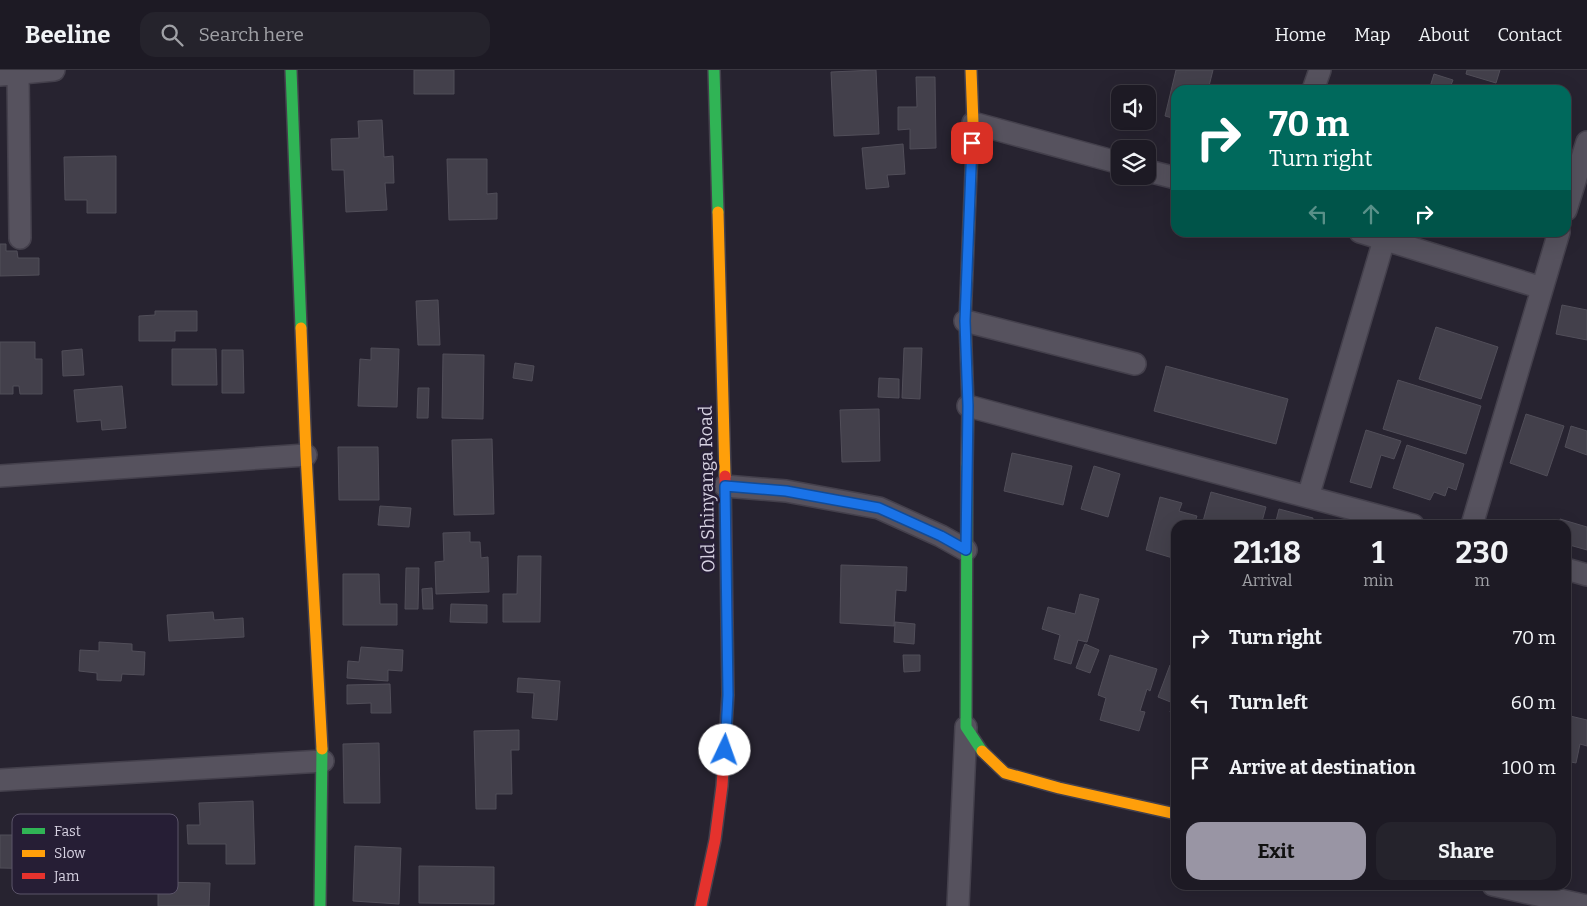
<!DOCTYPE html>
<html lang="en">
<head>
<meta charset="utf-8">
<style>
	:root { --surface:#1d1a24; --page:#25232c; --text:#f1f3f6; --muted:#a0a1a6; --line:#3b3841; --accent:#9995a4 }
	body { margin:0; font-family:Bitter,serif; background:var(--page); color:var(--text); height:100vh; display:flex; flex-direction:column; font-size:19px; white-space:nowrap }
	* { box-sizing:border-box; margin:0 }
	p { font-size:16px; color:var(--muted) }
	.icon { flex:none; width:28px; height:28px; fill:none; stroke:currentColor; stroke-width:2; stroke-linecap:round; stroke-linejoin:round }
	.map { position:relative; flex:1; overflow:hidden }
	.side { position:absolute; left:1171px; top:450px; width:400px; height:370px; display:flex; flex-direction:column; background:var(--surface); border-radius:15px; box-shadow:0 5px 20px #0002,0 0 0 1px var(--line) }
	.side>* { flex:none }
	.hud { position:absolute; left:1171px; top:15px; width:400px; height:152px; border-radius:15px; box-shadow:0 5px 20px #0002,0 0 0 1px var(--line); background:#00695c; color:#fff; overflow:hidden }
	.tools { position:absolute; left:1111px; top:15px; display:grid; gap:10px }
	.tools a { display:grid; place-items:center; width:45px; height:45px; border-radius:10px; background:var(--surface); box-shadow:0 5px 20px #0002,0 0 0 1px var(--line); font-size:25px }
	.pin { position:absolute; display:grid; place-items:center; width:42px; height:42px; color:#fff; margin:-21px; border-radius:10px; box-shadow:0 2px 8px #0006 }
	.me { position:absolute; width:55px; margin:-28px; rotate:3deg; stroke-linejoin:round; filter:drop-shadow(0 0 4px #0008) }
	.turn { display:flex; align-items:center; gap:18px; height:105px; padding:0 15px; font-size:22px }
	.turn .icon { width:65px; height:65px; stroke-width:2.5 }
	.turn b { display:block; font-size:35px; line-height:42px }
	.lanes { display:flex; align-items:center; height:48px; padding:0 15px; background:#0003; justify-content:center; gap:25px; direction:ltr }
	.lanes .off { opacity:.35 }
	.eta { display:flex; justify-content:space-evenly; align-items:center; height:85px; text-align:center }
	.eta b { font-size:30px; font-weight:700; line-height:35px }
	.button { display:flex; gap:10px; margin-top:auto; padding:10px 15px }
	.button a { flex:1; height:58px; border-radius:15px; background:var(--accent); color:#111; font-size:20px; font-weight:700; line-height:58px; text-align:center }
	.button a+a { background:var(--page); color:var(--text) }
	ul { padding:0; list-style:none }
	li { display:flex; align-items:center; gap:15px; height:65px; padding:0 15px }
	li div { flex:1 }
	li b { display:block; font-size:19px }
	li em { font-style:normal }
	header { display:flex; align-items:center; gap:30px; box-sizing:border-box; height:70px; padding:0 25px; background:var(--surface); border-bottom:1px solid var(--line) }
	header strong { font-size:24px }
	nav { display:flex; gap:28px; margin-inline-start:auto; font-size:18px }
	.search { width:350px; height:45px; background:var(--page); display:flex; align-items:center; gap:12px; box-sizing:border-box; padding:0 18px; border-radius:15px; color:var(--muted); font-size:19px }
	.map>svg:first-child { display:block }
	.building { fill:#43404b; stroke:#514e59 }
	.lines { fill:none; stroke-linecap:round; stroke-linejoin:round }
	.street-casing { stroke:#44404c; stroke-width:24 }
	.fast-casing { stroke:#44404c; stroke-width:14 }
	.slow-casing { stroke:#44404c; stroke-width:14 }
	.jam-casing { stroke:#44404c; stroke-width:14 }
	.street { stroke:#56525e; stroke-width:21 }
	.fast { stroke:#30b455; stroke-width:11 }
	.slow { stroke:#ff9f0a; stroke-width:11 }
	.jam { stroke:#e5322d; stroke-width:11 }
	.route-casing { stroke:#114b97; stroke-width:12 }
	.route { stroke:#1a73e8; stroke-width:9 }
	.labels { text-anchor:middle; stroke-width:5; stroke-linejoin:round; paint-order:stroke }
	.street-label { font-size:18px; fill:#d7d2e2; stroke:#261e35 }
	.key { fill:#261e35; stroke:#5b5469; stroke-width:1 }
	.key-label { font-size:14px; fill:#d7d2e2 }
</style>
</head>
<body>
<header>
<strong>Beeline</strong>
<div class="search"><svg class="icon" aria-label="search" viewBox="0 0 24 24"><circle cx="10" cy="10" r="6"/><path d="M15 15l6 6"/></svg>Search here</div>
<nav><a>Home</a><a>Map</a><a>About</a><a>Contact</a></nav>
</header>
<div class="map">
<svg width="1587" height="836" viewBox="0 0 1587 836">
	<rect width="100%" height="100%" fill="#272330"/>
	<path class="building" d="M414,0H454V24H414Z
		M876,0L879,64L834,66L831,2Z
		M1176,0H1213L1208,20H1176V49L1165,46Z
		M1467,0H1500L1496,13L1466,4Z
		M1434,4L1453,10L1449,20H1429Z
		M916,7H935L936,78L910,79V59L898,60V37H917Z
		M382,50L384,87L393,86L394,113H385L387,140L346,142L344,100H332L331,69L359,68L358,51Z
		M903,74L905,104L887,105L889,117L866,119L862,78Z
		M116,86V143H87V130H65L64,87Z
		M447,89H487V124L497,123V149L449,150Z
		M0,174H6V181H17L18,188H39V205L0,206Z
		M438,230L440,275H418L416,231Z
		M1562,235L1587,240V270L1556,264Z
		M155,241H197V261H175V271H139V246L155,245Z
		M1436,257L1498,277L1481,329L1419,309Z
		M0,272H35V289H42V324H20L19,316H13V324H0Z
		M371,278L399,279L397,337L358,336L360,289L371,290Z
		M904,278H922L920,329L902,328Z
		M82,279L84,305L63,306L62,281Z
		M172,279H216L217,315H172Z
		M222,280H243L244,323H222Z
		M443,284L484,285L483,349L442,348Z
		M515,293L534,296L532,311L513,308Z
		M1166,296L1288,329L1276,374L1154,341Z
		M879,308L899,309V328L878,327Z
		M1398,310L1481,336L1466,384L1383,359Z
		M122,316L126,358L102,360L101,350L77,352L74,320Z
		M418,318H429L428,348H417Z
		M879,339L880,391L842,392L840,340Z
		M1526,344L1564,356L1547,406L1510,393Z
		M1571,356L1587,361V385L1565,377Z
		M1366,360L1401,371L1394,389L1381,385L1371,418L1350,412Z
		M492,369L494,444L454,445L452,370Z
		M1407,375L1464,394L1456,420L1448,417L1445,426L1434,422L1430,430L1393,418Z
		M338,377H378L379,430H339Z
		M1012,383L1072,396L1063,435L1004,421Z
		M1094,396L1120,404L1108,447L1081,439Z
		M1211,422L1266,437L1261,455H1202Z
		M1160,427L1182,433L1179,441L1197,446L1194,455H1176V489L1146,480Z
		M380,436L411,438L409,457L378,455Z
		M1279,439L1313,448L1312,455H1275Z
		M1560,449L1587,457V480L1566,474V455H1559Z
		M470,462V472H480L481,488L488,487L489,522L436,524L435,492L444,491L443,463Z
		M518,486H541L540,552H503V524H517Z
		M841,495L907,497L906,521L896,520L894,556L840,553Z
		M406,498H419L418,539H405Z
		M343,504H379L380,534H397V555H343Z
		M432,518L433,539H423L422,519Z
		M1080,524L1099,529L1087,572L1078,570L1071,594L1054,589L1060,565L1042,559L1048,537L1075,544Z
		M451,534L487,535V553L450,552Z
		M213,542L214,550L243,548L244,567L169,571L167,545Z
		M895,552L915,554L914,574L894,572Z
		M99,572L132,574V581L145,582L144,605L122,604L121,611L97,610V603L79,601L80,580L99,581Z
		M1085,574L1099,580L1090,603L1076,598Z
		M361,577L403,580L402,601L388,600V611L347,608L348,591L359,592Z
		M903,585H920V601L904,602Z
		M1110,585L1157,599L1150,621L1147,619L1140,641L1145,642L1139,661L1100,650L1106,628L1098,625Z
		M1176,590V644L1170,642L1173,633L1158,627L1170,595L1174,597Z
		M518,608L560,611L557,650L532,648L534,623L517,622Z
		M390,614L391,643H371V633L347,634V615Z
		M1566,645L1587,650V676L1580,674L1576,693L1566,691Z
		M519,660V680H511L512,724H496V739H476L474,661Z
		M379,673L380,733H344L343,674Z
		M253,731L255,794H226V774H188L187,755H200L199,733Z
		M34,754H53V764H70L69,788H53V799L0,798V765H34Z
		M355,776L401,778L399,834L353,831Z
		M419,796L494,797V834L419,833Z
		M158,812L210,813L209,836H158Z"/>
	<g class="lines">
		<defs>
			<path id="street" d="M18,4L20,168
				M0,5L54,0
				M1313,20L1320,0
				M973,53L1120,93
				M1148,101L1176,108
				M1566,140L1587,72
				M1360,162L1542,218
				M965,251L1135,294
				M968,336L1413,455
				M0,406L306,385
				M725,416L786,421L879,438L941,466L966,480
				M1308,427L1384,170
				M1472,455L1559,162
				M1566,499L1587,505
				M0,710L323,691
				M1493,815L1587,836
				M958,836L966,657"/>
			<path id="fast" d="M291,0L301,258
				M714,0L718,142
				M967,394L966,657L982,681
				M320,836L322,679"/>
			<path id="slow" d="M718,142L725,406
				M301,258L306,385L322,679
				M967,394L968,336L965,251L973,53L971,0
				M982,681L1005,703L1059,718L1176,744"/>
			<path id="jam" d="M701,836L715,770L722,716L728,625L725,406"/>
		</defs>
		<use href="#street" class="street-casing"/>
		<use href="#fast" class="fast-casing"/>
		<use href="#slow" class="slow-casing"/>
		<use href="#jam" class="jam-casing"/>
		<use href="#street" class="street"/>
		<use href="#fast" class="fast"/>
		<use href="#slow" class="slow"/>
		<use href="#jam" class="jam"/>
	</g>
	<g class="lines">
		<defs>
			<path id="route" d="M725,680L728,625L725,416L786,421L879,438L941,466L966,480L968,336L965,251L972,73"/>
		</defs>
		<use href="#route" class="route-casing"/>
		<use href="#route" class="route"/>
	</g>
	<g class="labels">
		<g class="street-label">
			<text transform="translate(707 419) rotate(-91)" y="6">Old Shinyanga Road</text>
		</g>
	</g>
	<rect x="12" y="744" width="166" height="80" rx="8" class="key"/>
	<rect x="22" y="758" width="23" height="6" fill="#30b455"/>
	<rect x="22" y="780" width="23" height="7" fill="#ff9f0a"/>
	<rect x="22" y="803" width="23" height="6" fill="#e5322d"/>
	<g class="key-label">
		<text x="54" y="766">Fast</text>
		<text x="54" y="788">Slow</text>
		<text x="54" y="811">Jam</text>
	</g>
</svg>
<div class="tools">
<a><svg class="icon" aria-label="sound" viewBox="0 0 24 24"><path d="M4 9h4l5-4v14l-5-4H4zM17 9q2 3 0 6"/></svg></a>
<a><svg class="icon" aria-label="layers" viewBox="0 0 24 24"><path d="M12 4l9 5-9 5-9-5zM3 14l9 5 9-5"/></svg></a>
</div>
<div class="pin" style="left:972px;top:73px;background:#d93025"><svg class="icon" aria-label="arrive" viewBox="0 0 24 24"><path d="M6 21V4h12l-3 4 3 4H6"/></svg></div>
<svg class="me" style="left:725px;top:680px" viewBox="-20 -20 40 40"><circle r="19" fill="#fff"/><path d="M0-13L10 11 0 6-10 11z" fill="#1a73e8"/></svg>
<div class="hud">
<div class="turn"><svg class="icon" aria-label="right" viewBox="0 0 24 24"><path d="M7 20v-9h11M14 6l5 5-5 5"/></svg><div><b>70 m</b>Turn right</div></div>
<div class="lanes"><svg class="icon off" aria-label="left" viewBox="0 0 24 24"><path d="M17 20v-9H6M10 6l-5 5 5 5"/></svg><svg class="icon off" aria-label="ahead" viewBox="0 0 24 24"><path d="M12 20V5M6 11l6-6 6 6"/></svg><svg class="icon" aria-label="right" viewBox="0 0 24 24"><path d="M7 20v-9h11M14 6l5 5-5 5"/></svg></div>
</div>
<section class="side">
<div class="eta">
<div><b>21:18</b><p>Arrival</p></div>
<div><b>1</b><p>min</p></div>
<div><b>230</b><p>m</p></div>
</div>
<ul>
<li><svg class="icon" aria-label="right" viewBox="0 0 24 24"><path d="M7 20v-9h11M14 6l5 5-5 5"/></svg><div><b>Turn right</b></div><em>70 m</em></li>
<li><svg class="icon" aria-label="left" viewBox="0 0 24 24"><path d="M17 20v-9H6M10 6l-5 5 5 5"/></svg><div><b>Turn left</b></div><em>60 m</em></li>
<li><svg class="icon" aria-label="arrive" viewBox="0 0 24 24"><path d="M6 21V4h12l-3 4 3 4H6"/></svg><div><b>Arrive at destination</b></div><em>100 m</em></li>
</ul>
<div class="button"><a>Exit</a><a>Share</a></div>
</section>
</div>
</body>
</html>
